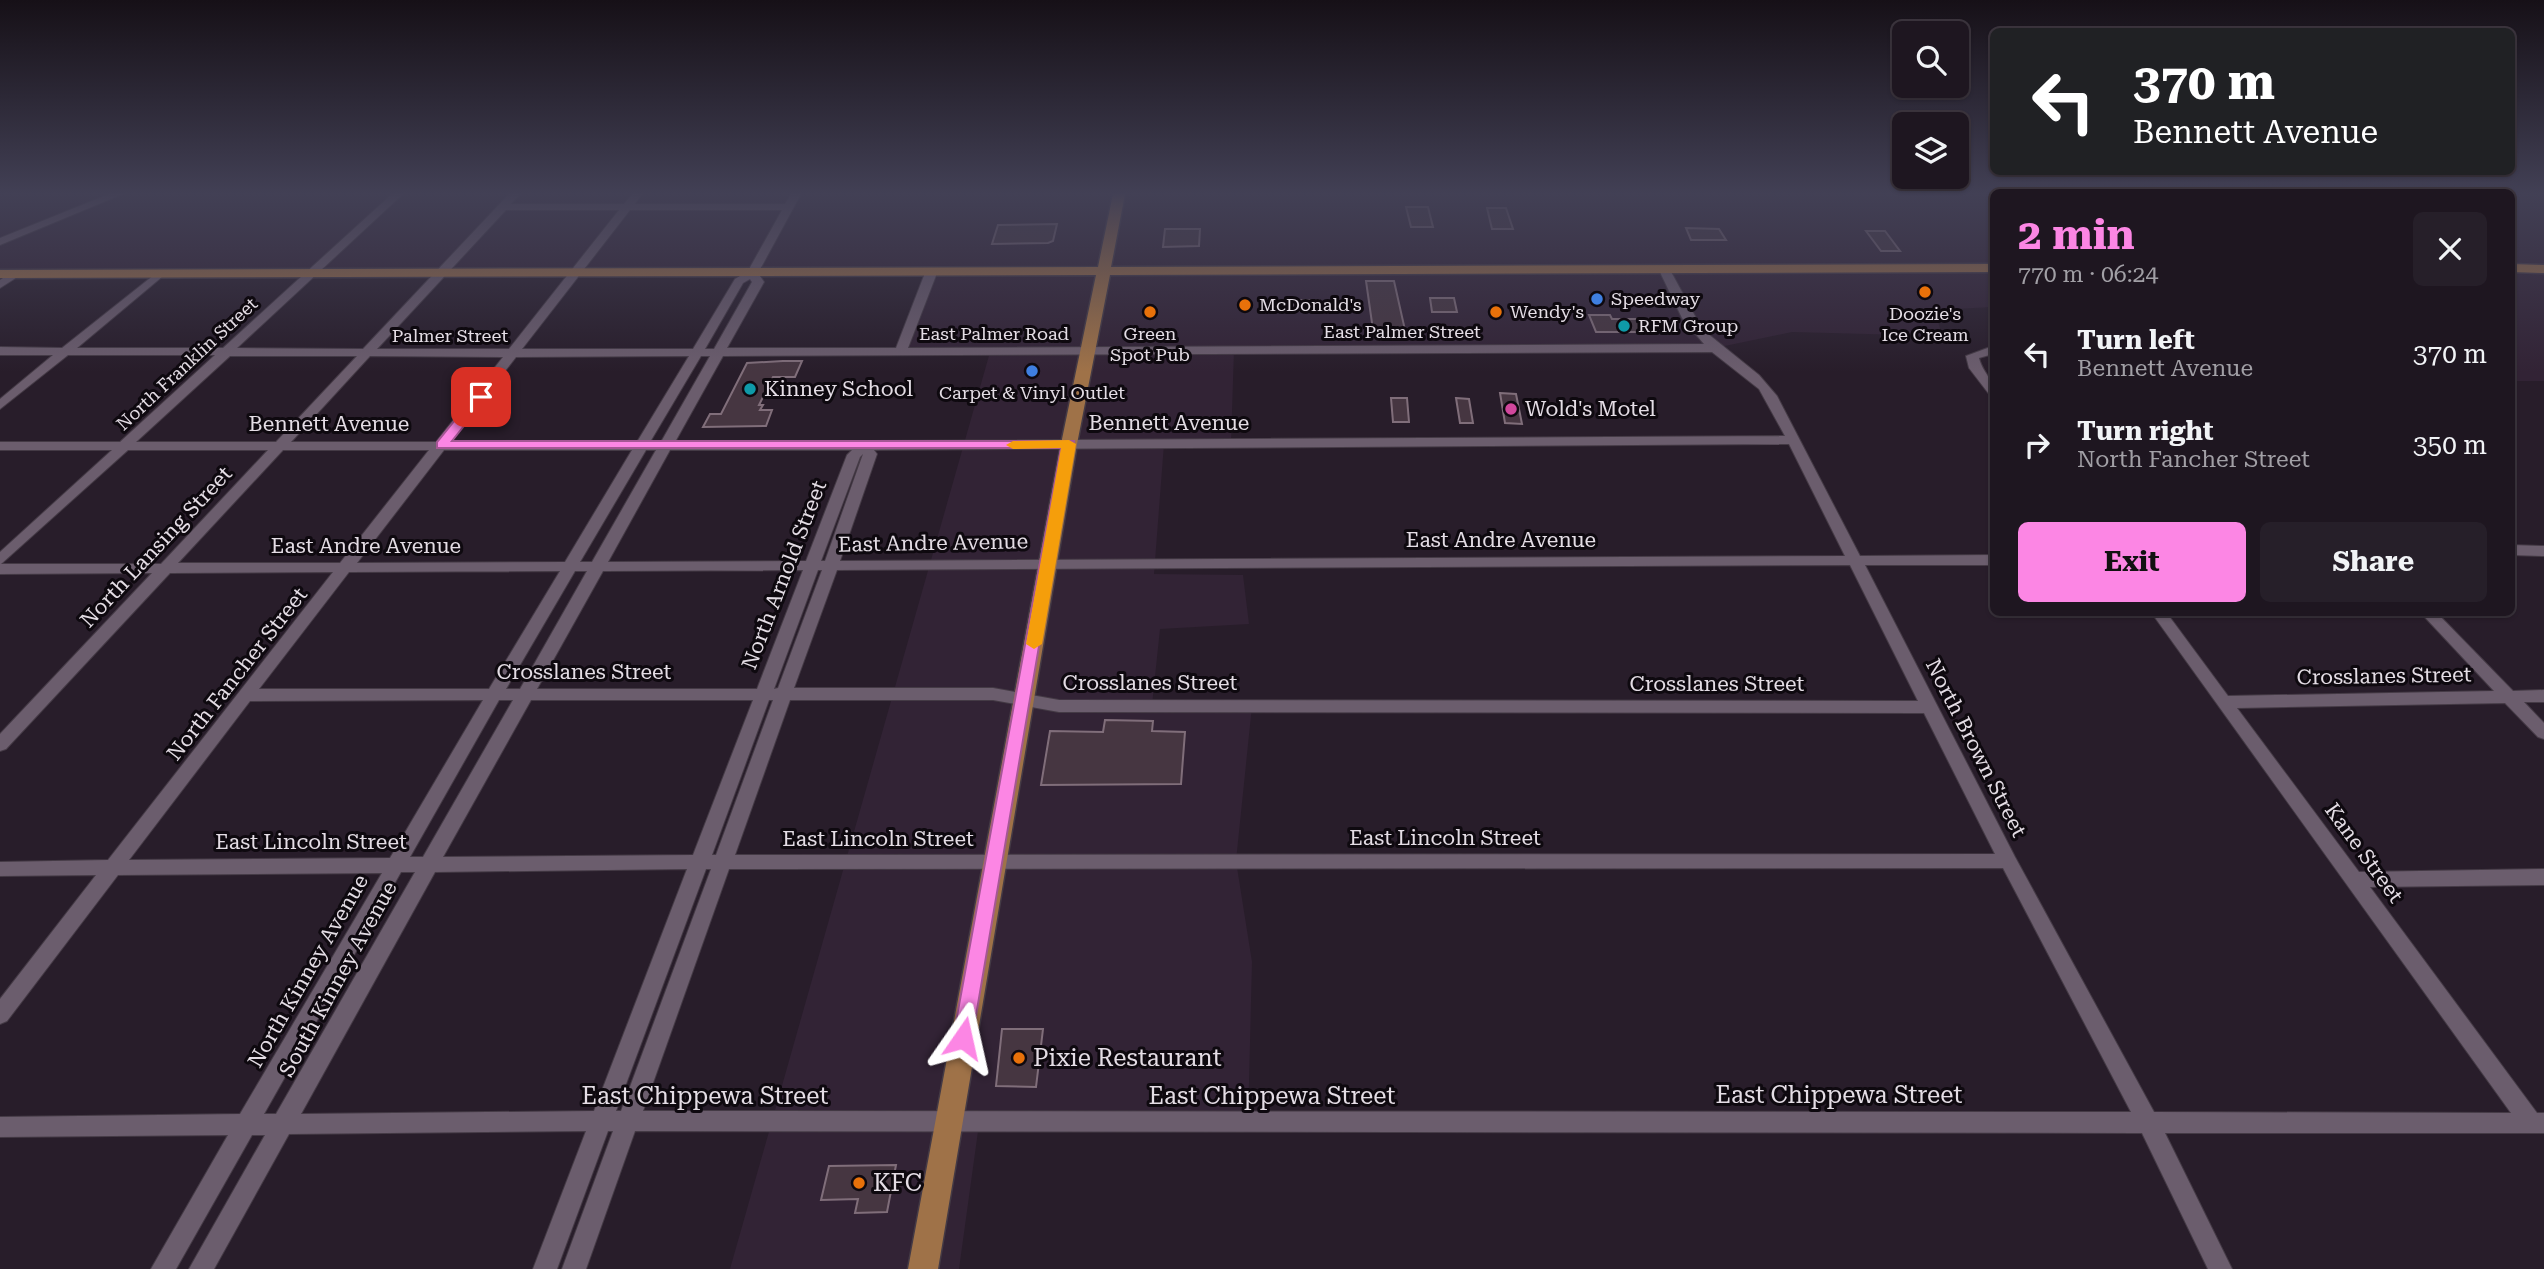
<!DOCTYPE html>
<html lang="en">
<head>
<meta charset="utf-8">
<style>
	:root { --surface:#1e1620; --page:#261f29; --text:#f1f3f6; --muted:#a19fa5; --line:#3c353e; --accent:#fc86e4 }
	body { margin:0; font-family:"Roboto Serif",serif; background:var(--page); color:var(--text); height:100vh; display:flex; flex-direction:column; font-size:26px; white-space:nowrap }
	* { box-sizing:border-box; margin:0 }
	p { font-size:23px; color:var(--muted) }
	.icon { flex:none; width:38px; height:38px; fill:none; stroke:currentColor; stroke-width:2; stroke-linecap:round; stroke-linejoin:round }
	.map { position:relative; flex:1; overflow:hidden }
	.side { position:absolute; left:1990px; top:189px; width:525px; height:427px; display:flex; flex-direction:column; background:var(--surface); border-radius:10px; box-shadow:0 2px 5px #0004,0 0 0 2px var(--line) }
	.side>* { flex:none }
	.top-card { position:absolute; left:1990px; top:28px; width:525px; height:147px; border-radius:10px; box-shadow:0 2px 5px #0004,0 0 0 2px var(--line); background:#202124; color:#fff; overflow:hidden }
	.fabs { position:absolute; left:1892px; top:21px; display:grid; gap:14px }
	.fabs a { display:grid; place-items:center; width:77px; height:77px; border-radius:10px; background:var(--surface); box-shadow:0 2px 5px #0004,0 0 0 2px var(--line); font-size:35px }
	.pin { position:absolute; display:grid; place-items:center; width:60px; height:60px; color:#fff; margin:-30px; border-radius:14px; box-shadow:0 4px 10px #0006 }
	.me { position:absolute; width:77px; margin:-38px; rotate:11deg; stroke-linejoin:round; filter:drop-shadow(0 0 5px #0008) }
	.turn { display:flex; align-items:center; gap:24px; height:147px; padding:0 28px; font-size:32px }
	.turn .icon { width:91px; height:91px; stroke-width:2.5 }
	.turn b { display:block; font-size:49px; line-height:60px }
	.round { display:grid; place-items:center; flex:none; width:74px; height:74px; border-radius:10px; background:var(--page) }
	.headline { display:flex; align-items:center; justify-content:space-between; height:119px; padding:0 28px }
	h1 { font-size:42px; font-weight:700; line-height:52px; color:var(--accent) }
	.button { display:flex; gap:14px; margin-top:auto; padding:14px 28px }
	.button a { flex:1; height:80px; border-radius:10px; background:var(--accent); color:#111; font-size:28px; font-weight:700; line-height:80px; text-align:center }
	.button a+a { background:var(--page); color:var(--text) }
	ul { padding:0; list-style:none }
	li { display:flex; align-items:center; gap:21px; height:91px; padding:0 28px }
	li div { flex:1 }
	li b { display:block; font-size:26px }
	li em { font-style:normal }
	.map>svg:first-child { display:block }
	.built { fill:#322335 }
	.building { fill:#463641; stroke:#806e7a; stroke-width:2 }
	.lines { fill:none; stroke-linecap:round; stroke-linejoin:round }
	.minor-casing { stroke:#443a45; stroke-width:2 }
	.major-casing { stroke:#443a45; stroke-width:3 }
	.minor { fill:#6b5d6d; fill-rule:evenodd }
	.major { fill:#9f7248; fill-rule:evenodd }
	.route { fill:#fc86e4; stroke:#a45794; stroke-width:2 }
	.slow { fill:#f59e0b }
	.food-dot { fill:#e8710a; stroke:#0e090f; stroke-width:2.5 }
	.shop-dot { fill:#3f7fe0; stroke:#0e090f; stroke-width:2.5 }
	.culture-dot { fill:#0f9aa8; stroke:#0e090f; stroke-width:2.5 }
	.hotel-dot { fill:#d1479c; stroke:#0e090f; stroke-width:2.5 }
	.labels { text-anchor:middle; stroke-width:6; stroke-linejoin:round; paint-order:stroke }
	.far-poi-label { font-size:18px; fill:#e4dde5; stroke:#0e090f; text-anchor:start }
	.far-street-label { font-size:18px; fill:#e4dde5; stroke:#0e090f }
	.poi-label { font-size:21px; fill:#e4dde5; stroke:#0e090f; text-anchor:start }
	.street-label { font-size:21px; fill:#e4dde5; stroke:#0e090f }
	.near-poi-label { font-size:24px; fill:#e4dde5; stroke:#0e090f; text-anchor:start }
	.near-street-label { font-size:24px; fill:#e4dde5; stroke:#0e090f }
</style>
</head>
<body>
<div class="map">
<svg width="2544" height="1269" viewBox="0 0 2544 1269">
	<rect width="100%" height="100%" fill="#281d2a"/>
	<path class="built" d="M0,194H1993V307L1935,310L1942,336L1792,332L1715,348L1234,350L1231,443L1164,444L1154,574L1243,575L1249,624L1160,629L1152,705L1252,706L1236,861L1252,962L1248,1123L979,1124L959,1269H730L990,352H900L930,273L16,274L0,285Z
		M2511,194H2544V381H2511Z"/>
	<path class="building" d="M1406,207H1428L1433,227H1411Z
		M1487,208H1506L1513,229H1492Z
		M1057,224L1053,241L1048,243L992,244L998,225Z
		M1686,228L1719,229L1726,240H1691Z
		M1165,229H1200L1199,246L1163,247Z
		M1866,231H1885L1900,251H1881Z
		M1366,281H1394L1405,330H1373Z
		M1430,298H1454L1457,312H1432Z
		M1293,300H1319L1320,311H1293Z
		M1589,315H1610L1612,319H1652L1657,332H1596Z
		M783,361H802L795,377H773L759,405H763L760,410H772L766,426L703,427L710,414H721L747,363Z
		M1500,393L1516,394L1522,424L1505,423Z
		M1391,398H1407L1409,422H1393Z
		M1456,398L1469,399L1473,423H1460Z
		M1105,720L1153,721L1152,731L1185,732L1181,784L1041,785L1050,731L1103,732Z
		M1002,1029H1043L1036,1087L996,1086Z
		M896,1165L887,1212L855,1213L858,1199L821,1200L829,1166Z"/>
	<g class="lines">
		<defs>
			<path id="minor" d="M109,194H123L0,245V238Z
				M392,194H403L237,348L363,349L509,194H520L511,204H624L632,194H642L635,204H785L791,194H801L758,273L764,282L727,348H896L925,273L931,270L937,273L908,348L1704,344L1682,318L1659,270L1669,268L1702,329L1759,375L1777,396L1860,556L1993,555V565H1865L2015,857L2154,1112L2511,1113L2151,612H2166L2228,696L2494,691L2420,612H2436L2513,691L2544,690V702H2524L2544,723V739L2538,737L2505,703L2237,708L2359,872L2544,869V885L2370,887L2537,1113H2544V1133H2165L2232,1269H2208L2142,1133L635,1131L586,1269H562L613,1131H608L557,1269H533L586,1131L289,1134L214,1269H189L265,1135H252L176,1269H151L228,1135L0,1137V1117L240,1114L382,873L118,875L7,1021L0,1024V999L96,875L0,876V862L108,860L333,572L170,573L6,749L0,751V734L152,573L0,574V552L112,450H0V442H120L215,355H68L0,409V399L53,355H0V347L62,348L159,271L165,274L163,276L77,348H223ZM506,210H619L509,349H377ZM630,210H782L748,271L735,279L693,349H522ZM750,279L752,282L714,349H705L743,283ZM1712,352L1759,389L1785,436L675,442L723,356ZM230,356H357L276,442H136ZM370,356L503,357L436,442H291ZM689,356L637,442H450L516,357ZM701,356H710L661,442H650ZM1789,444L1845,556L840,561L877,454L874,450ZM128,450H268L161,564H1ZM283,450H429L340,563H178ZM444,450H632L565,562L357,563ZM646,450H656L592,562H580ZM670,450H852L847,455L806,561L608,562ZM863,454L825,561H821L860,457ZM1850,565L1918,701L1059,700L993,688H794L837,570ZM803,570L757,689H537L603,571ZM818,570H822L778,688L774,689ZM560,571L489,689H259L349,572ZM575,571H587L520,689H506ZM483,700L390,858L129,860L250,701ZM499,700H513L423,857H410ZM531,700H753L693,855L443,857ZM769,700H773L716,855H712ZM790,700H993L1059,712L1924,713L1995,854L735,855ZM2003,868L2131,1112L643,1111L729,869ZM687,869L594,1111L301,1114L435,872ZM706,869H711L621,1111H616ZM401,872H415L276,1114H264Z
				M12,272L22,274L0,288V280Z
				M1993,346V354L1979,358C1983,374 1994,378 1993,395L1989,394L1969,368L1966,356Z
				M2511,545L2544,546V556L2511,555Z"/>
			<path id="major" d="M1113,194H1125L1111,267L1993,264V272L1110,275L1077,444L938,1269H908L1061,444L1096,275L0,278V270L1098,267Z
				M2511,264L2544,265V273L2511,272Z"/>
		</defs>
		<use href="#minor" class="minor-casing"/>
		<use href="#major" class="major-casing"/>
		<use href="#minor" class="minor"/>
		<use href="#major" class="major"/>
	</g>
	<linearGradient id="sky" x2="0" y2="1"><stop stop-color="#161017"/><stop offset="0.52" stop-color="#424055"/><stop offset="1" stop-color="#424055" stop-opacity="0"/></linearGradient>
	<rect width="2544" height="372" fill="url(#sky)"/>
	<path class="route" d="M476,394L487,397L452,441H1074L971,1045L963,1048L956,1045L953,1038L1061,448H437V442Z"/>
	<path class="slow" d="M1069,440L1076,444L1042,644L1034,649L1026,644L1061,448L1013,449L1006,445L1013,441Z"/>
	<g class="food-dot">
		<circle cx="1925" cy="292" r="7"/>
		<circle cx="1245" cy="305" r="7"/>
		<circle cx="1150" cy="312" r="7"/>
		<circle cx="1496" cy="312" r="7"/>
		<circle cx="1019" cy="1058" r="7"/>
		<circle cx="859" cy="1183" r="7"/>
	</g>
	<g class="shop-dot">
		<circle cx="1597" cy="299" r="7"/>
		<circle cx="1032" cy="371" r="7"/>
	</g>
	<g class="culture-dot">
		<circle cx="1624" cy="326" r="7"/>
		<circle cx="750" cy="389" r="7"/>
	</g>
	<circle class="hotel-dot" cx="1511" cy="409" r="7"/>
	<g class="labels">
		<g class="far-poi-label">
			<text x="1611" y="305">Speedway</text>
			<text x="1259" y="311">McDonald's</text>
			<text x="1510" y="318">Wendy's</text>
			<text x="1925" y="320" text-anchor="middle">Doozie's<tspan x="1925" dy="21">Ice Cream</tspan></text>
			<text x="1638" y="332">RFM Group</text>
			<text x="1150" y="340" text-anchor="middle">Green<tspan x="1150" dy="21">Spot Pub</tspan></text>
			<text x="1032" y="399" text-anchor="middle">Carpet &amp; Vinyl Outlet</text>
		</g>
		<g class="far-street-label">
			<text x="1402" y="338">East Palmer Street</text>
			<text x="994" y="340">East Palmer Road</text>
			<text x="450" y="342">Palmer Street</text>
			<text transform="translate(187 364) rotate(-43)" y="6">North Franklin Street</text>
		</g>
		<g class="poi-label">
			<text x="764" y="396">Kinney School</text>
			<text x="1525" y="416">Wold's Motel</text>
		</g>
		<g class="street-label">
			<text x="1169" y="430">Bennett Avenue</text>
			<text x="329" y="431">Bennett Avenue</text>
			<text x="1501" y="547">East Andre Avenue</text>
			<text transform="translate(933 543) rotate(-1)" y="7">East Andre Avenue</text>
			<text x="366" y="553">East Andre Avenue</text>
			<text transform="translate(156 547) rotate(-47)" y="7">North Lansing Street</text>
			<text transform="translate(784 575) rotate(-69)" y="7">North Arnold Street</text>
			<text x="584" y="679">Crosslanes Street</text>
			<text transform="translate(237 674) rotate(-52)" y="7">North Fancher Street</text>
			<text transform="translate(2384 676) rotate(-1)" y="7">Crosslanes Street</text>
			<text x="1150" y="690">Crosslanes Street</text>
			<text x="1717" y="691">Crosslanes Street</text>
			<text transform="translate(1976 748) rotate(63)" y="7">North Brown Street</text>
			<text x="1445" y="845">East Lincoln Street</text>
			<text x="878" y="846">East Lincoln Street</text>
			<text x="311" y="849">East Lincoln Street</text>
			<text transform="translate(2364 853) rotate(54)" y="7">Kane Street</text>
			<text transform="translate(308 971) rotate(-60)" y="7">North Kinney Avenue</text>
			<text transform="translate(338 979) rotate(-61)" y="7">South Kinney Avenue</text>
		</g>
		<g class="near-poi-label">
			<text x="1033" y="1066">Pixie Restaurant</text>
			<text x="873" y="1191">KFC</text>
		</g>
		<g class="near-street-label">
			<text x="1839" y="1103">East Chippewa Street</text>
			<text x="705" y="1104">East Chippewa Street</text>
			<text x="1272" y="1104">East Chippewa Street</text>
		</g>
	</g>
</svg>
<div class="fabs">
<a><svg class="icon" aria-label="search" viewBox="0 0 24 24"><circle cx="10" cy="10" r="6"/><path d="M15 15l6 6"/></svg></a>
<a><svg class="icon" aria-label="layers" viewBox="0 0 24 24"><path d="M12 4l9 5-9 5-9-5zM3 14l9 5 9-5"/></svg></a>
</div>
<div class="pin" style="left:481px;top:397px;background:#d93025"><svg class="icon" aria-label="arrive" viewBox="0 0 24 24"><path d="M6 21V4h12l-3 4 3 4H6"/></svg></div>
<svg class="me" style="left:963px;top:1038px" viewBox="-20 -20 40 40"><path d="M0-17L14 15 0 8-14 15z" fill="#fc86e4" stroke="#fff" stroke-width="4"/></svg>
<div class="top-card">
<div class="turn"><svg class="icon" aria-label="left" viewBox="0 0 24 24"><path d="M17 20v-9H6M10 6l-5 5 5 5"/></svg><div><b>370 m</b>Bennett Avenue</div></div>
</div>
<section class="side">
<div class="headline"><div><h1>2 min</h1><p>770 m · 06:24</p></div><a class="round"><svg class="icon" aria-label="close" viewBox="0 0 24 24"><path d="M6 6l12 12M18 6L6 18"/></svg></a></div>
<ul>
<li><svg class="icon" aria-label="left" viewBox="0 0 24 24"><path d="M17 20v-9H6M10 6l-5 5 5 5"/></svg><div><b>Turn left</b><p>Bennett Avenue</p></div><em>370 m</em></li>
<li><svg class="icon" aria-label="right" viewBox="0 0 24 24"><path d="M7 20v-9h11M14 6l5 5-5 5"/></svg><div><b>Turn right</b><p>North Fancher Street</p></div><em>350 m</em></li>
</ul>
<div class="button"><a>Exit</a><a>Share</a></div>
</section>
</div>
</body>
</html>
